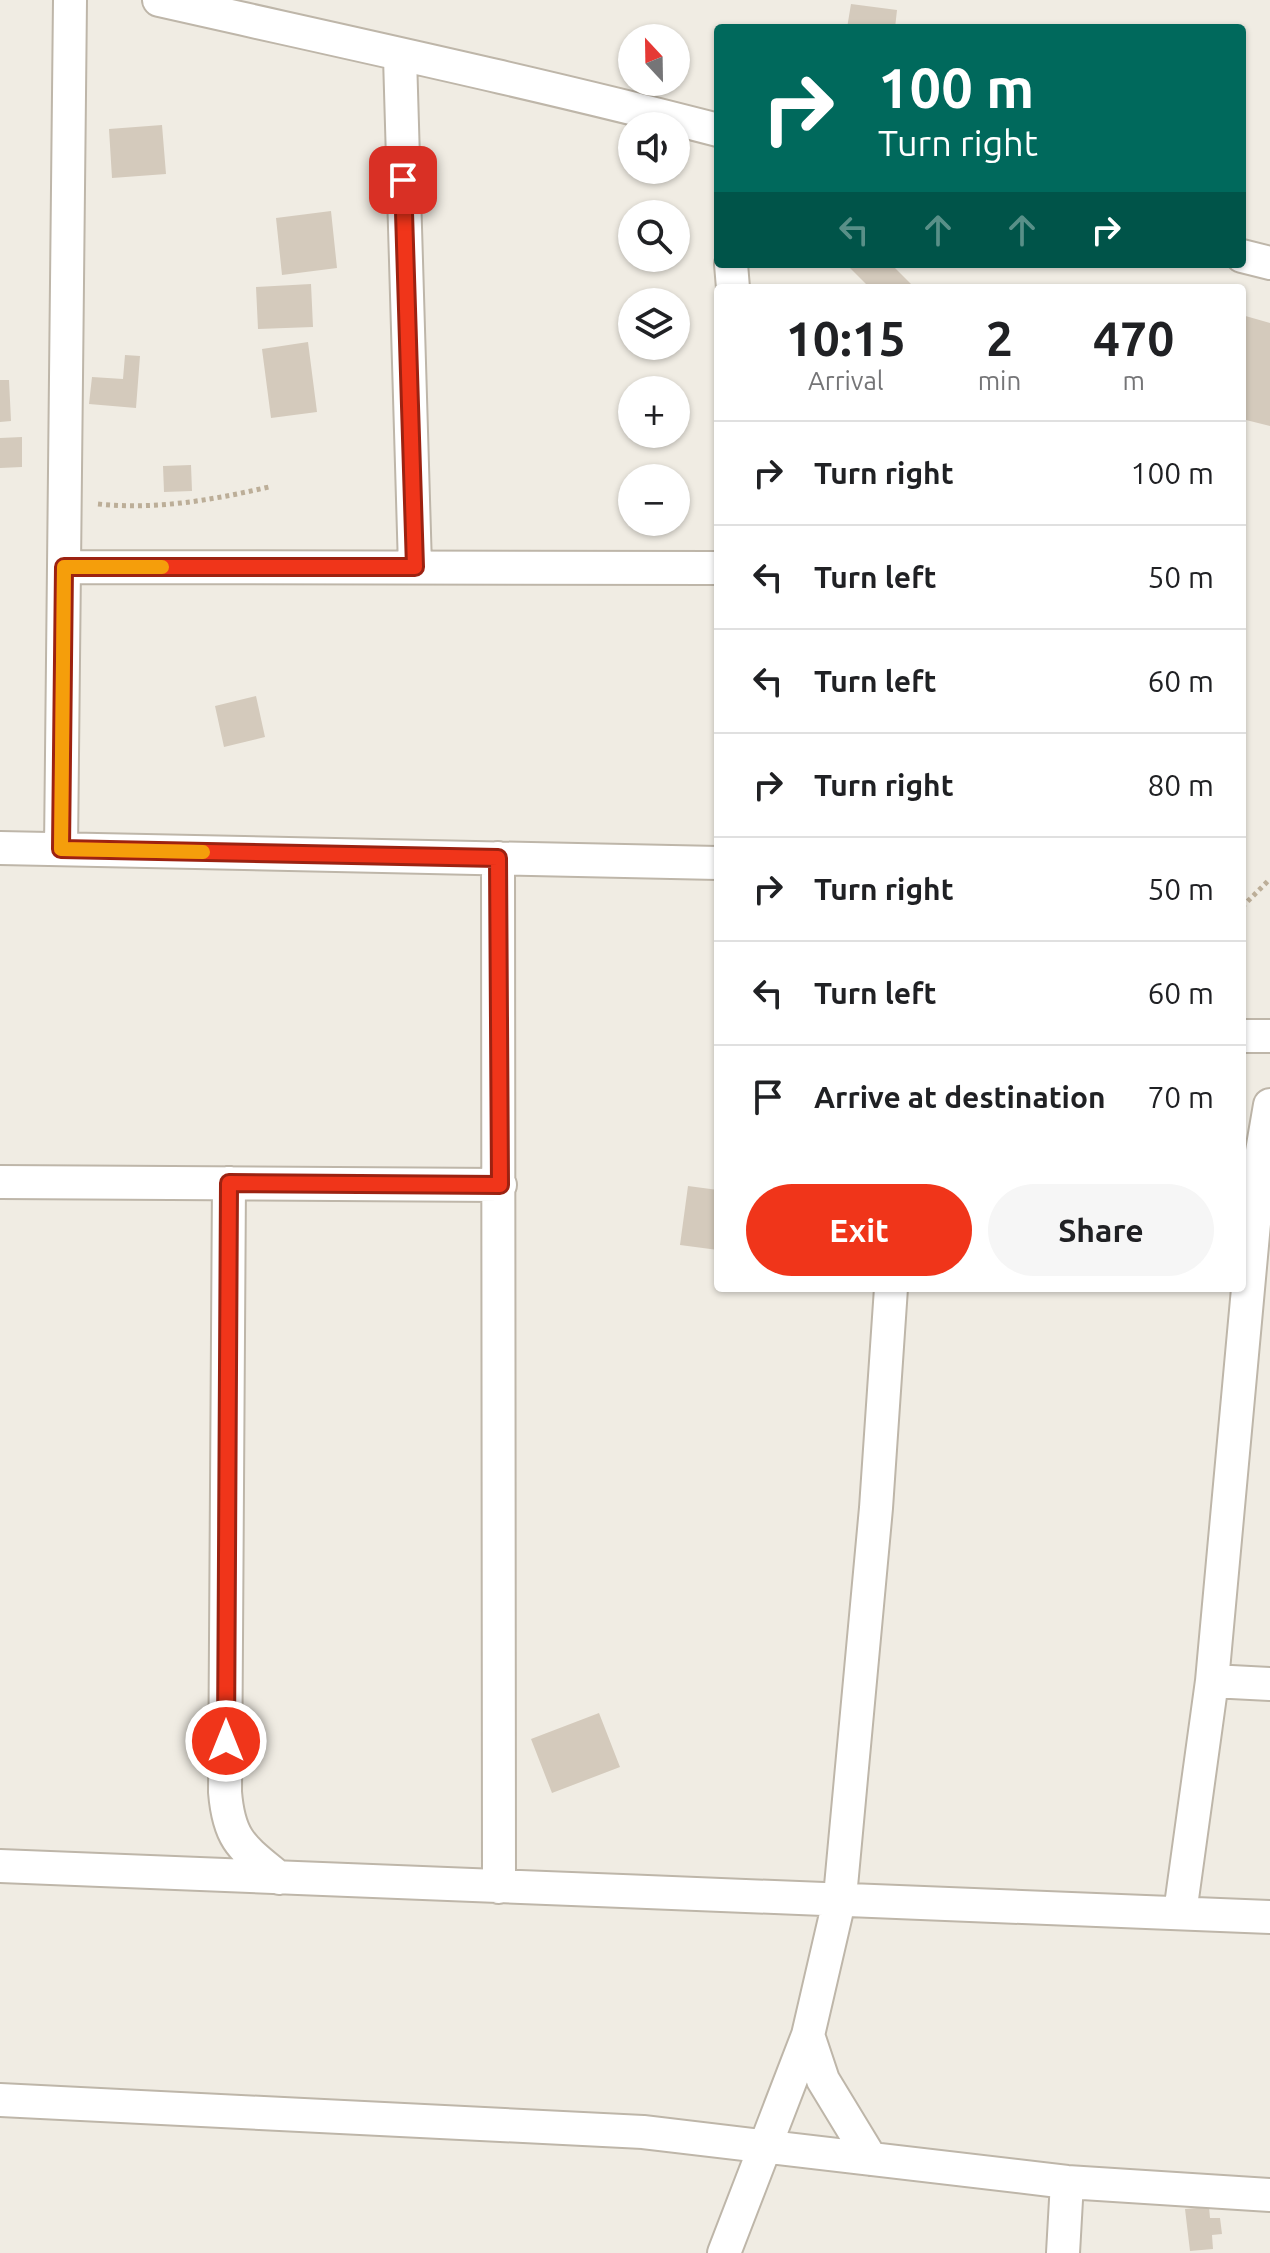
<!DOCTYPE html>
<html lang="en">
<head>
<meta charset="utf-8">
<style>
	:root { --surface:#fff; --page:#f6f6f6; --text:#202124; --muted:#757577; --line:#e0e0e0; --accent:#f0351a }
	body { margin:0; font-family:Ubuntu,sans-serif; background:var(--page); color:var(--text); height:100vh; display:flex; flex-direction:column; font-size:30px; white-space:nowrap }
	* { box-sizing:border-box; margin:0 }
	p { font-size:26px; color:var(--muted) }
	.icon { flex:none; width:44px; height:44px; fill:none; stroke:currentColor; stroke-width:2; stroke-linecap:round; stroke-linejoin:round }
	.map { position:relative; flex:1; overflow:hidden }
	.details { position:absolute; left:714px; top:284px; width:532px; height:1008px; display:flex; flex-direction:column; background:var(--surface); border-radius:8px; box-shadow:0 2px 6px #0004 }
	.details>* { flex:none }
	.hud { position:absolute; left:714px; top:24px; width:532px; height:244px; border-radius:8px; box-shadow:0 2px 6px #0004; background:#00695c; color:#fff; overflow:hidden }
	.needle { width:52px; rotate:338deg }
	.tools { position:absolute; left:618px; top:24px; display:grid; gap:16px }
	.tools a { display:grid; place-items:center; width:72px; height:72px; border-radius:50%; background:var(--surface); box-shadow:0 2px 6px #0004; font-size:40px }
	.pin { position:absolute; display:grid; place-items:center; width:68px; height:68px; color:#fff; margin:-34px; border-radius:16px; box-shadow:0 4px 12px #0006 }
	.me { position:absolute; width:88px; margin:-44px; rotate:0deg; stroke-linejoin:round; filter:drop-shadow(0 0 6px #0008) }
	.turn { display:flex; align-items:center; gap:28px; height:168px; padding:0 32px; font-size:36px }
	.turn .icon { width:104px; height:104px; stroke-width:2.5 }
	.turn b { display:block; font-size:56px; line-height:68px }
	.lanes { display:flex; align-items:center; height:76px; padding:0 32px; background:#0003; justify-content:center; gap:40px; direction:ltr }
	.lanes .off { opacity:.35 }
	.eta { display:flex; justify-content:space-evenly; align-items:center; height:136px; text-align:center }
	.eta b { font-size:48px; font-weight:700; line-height:56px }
	.cta { display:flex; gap:16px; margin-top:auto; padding:16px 32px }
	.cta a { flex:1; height:92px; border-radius:48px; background:var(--accent); color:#fff; font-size:32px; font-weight:700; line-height:92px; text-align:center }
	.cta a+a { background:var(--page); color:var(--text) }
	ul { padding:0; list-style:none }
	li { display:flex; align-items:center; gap:24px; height:104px; padding:0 32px; border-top:2px solid var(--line) }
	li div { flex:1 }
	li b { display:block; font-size:30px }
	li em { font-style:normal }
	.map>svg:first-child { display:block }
	.building { fill:#d4cabc }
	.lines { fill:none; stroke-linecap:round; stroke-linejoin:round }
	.street-casing { stroke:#beb6a9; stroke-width:36 }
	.path { stroke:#bcae98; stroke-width:5; stroke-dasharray:4 4; stroke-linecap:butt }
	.street { stroke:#fff; stroke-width:32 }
	.route-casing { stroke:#9c2211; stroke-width:20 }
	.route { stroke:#f0351a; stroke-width:14 }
	.slow { stroke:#f59e0b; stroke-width:14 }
</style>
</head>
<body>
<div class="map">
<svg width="1270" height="2253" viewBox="0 0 1270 2253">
	<rect width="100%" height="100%" fill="#f0ece3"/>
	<path class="building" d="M851,4L897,10L895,28H847Z
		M162,125L166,174L112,178L109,129Z
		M331,211L337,268L282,275L276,218Z
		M846,264H891L915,288H870Z
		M311,284L313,327L258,329L256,287Z
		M1242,315L1270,323V426L1242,419Z
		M308,342L317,412L271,418L262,349Z
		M125,355L140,356L136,408L89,404L92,377L123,379Z
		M0,380H9L11,421L0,422Z
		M22,437V467L0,468V438Z
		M191,465L192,491L164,492L163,466Z
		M256,696L265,737L224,747L215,706Z
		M688,1186L718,1190V1250L680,1245Z
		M599,1713L620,1767L552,1793L531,1739Z
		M1209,2207L1210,2218H1220L1222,2234L1212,2235L1213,2249L1190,2251L1185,2209Z"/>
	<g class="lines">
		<defs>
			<path id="street" d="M159,0C345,42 533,82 718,130
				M400,57L415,567
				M1242,256L1270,263
				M731,264L733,288
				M64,567L718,568
				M0,848L718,863
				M61,849L70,0
				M498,858L499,1887
				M1242,1036H1270
				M0,1182L500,1185
				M229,1183L225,1792C229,1841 243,1848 279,1878
				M1212,1681L1270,1684
				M0,1866C423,1885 847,1898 1270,1917
				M1180,1913L1212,1681L1259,1169L1270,1105
				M808,2035L823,2080L871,2159
				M0,2100L643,2132L1067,2182L1270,2195
				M724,2253L808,2035L840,1897L876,1508L891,1288
				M1063,2253L1067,2182"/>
		</defs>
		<use href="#street" class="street-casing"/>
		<path class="path" d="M98,504C157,510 212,500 269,487
			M1242,907L1270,879"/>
		<use href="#street" class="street"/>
	</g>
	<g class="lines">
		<defs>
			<path id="route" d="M226,1741L229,1183L500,1185L498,858L61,849L64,567H415L403,180"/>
		</defs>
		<use href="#route" class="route-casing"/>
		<use href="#route" class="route"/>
		<path class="slow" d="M162,567H64L61,849L203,852"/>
	</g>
</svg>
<div class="tools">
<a><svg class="needle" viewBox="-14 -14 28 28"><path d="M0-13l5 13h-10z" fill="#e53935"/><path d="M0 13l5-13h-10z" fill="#757577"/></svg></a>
<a><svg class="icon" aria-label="sound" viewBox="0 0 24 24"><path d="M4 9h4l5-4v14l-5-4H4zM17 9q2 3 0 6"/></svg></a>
<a><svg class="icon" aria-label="search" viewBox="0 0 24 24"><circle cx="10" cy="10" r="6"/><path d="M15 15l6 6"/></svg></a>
<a><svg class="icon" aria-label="layers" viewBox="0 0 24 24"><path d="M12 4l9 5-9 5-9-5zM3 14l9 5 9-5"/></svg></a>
<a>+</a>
<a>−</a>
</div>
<div class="pin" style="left:403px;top:180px;background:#d93025"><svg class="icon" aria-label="arrive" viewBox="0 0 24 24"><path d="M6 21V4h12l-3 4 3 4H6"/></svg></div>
<svg class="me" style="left:226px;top:1741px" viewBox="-20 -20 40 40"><circle r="17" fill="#f0351a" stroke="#fff" stroke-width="3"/><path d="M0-11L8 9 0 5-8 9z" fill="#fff"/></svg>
<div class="hud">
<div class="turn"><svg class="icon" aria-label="right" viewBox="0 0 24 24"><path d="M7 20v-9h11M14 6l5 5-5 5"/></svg><div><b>100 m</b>Turn right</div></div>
<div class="lanes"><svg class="icon off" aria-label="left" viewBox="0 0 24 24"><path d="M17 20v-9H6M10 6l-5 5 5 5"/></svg><svg class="icon off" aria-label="ahead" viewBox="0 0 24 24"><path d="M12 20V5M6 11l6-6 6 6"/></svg><svg class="icon off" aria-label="ahead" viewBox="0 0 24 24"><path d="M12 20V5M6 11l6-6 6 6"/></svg><svg class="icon" aria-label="right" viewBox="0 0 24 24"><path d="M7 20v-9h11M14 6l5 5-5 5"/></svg></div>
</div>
<section class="details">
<div class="eta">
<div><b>10:15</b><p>Arrival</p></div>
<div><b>2</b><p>min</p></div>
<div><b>470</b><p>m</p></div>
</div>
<ul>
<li><svg class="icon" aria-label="right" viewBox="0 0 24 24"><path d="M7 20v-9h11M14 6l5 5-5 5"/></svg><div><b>Turn right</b></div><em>100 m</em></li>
<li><svg class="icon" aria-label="left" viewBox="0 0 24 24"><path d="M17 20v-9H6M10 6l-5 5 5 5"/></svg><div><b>Turn left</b></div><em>50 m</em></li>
<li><svg class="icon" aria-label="left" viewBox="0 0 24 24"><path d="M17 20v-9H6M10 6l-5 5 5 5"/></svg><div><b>Turn left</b></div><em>60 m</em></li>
<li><svg class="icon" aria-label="right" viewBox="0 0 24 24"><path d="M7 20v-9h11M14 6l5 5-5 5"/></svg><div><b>Turn right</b></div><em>80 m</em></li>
<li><svg class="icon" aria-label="right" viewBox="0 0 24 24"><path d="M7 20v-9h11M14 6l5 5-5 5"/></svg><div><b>Turn right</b></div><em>50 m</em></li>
<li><svg class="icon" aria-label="left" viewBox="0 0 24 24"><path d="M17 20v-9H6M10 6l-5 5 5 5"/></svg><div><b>Turn left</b></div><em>60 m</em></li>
<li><svg class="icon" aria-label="arrive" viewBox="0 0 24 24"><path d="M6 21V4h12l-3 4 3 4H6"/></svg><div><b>Arrive at destination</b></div><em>70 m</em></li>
</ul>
<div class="cta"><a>Exit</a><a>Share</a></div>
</section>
</div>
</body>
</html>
